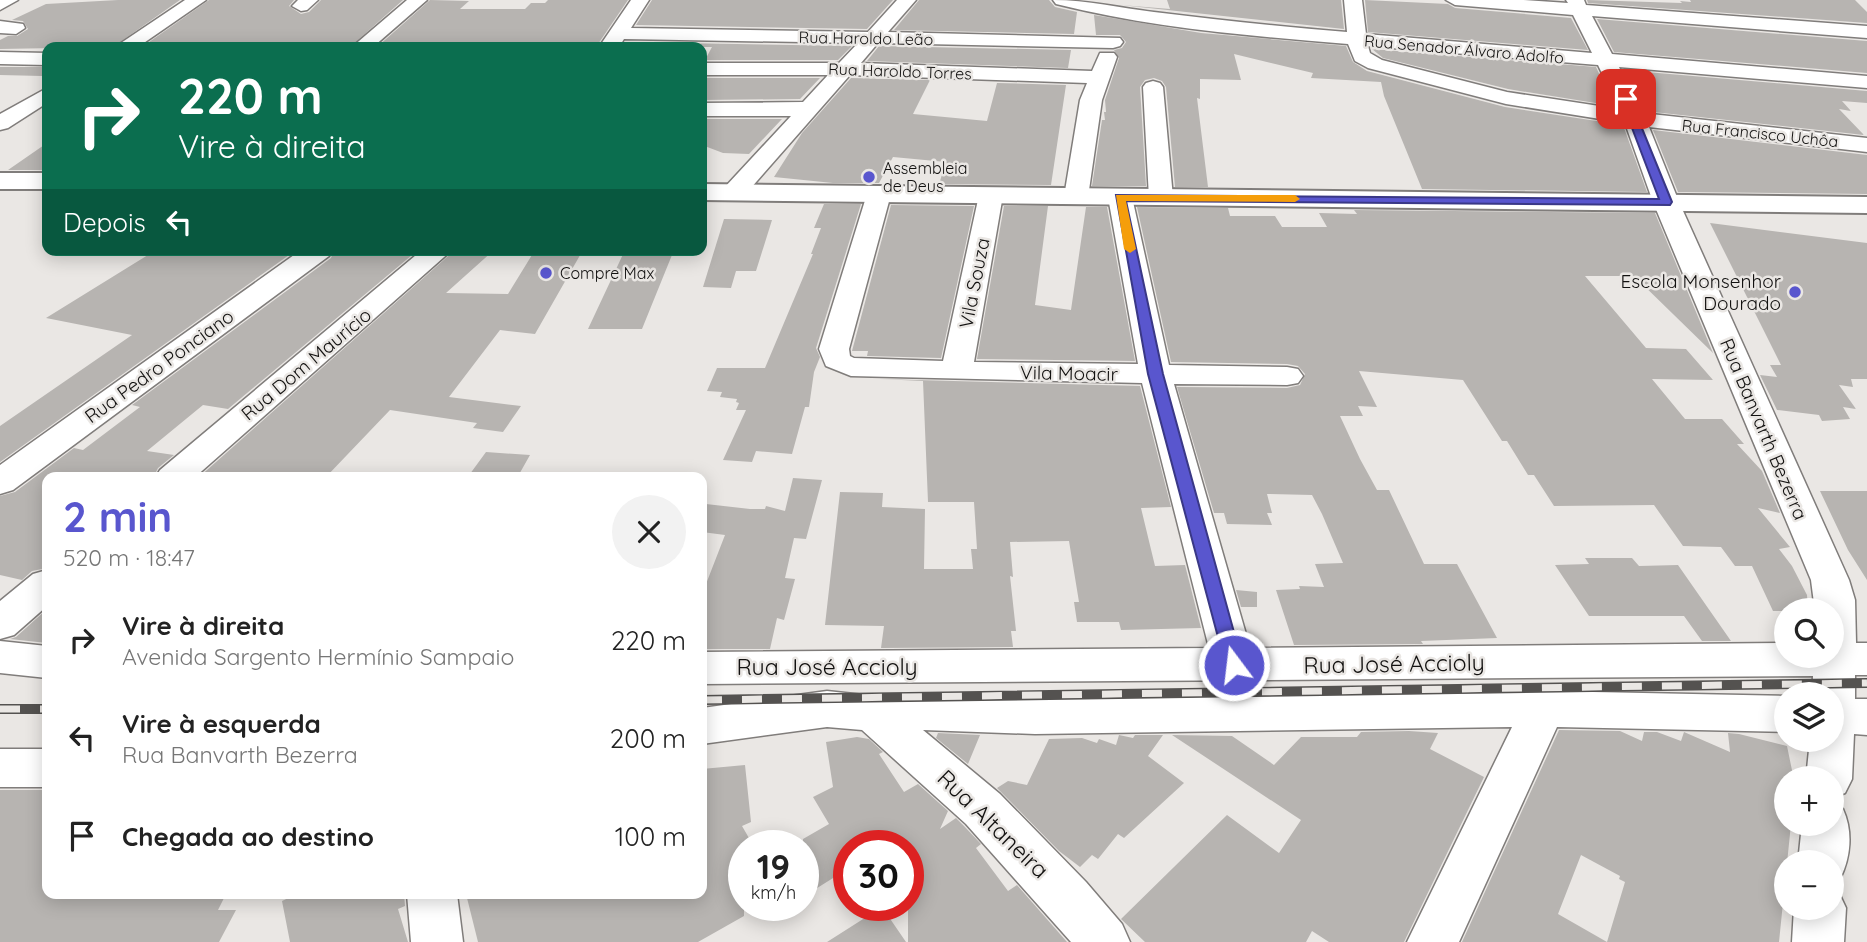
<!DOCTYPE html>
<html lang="pt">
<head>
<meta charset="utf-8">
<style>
	:root { --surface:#fff; --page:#f2f2f2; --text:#222; --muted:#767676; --accent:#5956ce }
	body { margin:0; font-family:Quicksand,sans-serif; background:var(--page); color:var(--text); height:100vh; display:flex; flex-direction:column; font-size:26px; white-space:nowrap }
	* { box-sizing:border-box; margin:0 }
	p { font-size:23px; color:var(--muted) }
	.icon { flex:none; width:38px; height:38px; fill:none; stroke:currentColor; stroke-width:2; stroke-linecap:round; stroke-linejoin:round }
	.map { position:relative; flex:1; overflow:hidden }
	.details { position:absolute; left:42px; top:472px; width:665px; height:427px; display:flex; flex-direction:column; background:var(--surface); border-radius:14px; box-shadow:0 4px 18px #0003 }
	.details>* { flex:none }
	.hud { position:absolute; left:42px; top:42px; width:665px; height:214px; border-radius:14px; box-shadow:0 4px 18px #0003; background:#0b6e4f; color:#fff; overflow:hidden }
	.tools { position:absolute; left:1774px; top:598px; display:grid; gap:14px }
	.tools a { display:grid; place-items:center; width:70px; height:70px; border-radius:50%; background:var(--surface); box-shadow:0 4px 18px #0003; font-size:35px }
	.speed { position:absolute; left:728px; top:830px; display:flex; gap:14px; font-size:35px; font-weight:700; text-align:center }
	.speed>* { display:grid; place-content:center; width:91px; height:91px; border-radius:50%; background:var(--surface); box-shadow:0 4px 18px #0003; line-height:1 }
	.speed small { font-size:18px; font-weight:400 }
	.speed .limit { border:10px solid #d22; background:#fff; color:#111 }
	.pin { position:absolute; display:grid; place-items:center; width:60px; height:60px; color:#fff; margin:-30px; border-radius:14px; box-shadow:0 4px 10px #0006 }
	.me { position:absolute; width:77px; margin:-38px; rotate:345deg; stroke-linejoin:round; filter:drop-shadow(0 0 5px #0008) }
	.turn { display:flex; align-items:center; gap:24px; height:147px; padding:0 21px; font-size:32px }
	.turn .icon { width:91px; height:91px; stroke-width:2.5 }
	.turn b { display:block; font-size:49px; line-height:60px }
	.then { display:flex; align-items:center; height:66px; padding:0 21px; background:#0003; gap:14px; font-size:26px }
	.round { display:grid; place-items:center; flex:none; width:74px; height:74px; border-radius:37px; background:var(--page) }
	.headline { display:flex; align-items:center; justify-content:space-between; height:119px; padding:0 21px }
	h1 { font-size:42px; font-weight:800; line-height:52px; color:var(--accent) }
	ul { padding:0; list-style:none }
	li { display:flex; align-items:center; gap:21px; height:98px; padding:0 21px }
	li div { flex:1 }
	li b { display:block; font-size:26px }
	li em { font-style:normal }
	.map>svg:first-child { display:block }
	.building { fill:#b7b4b1; fill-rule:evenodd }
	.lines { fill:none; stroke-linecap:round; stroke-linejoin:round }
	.minor-casing { stroke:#807d7b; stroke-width:3 }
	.major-casing { stroke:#807d7b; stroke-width:4 }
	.minor { fill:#fff; fill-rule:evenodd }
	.major { fill:#fff; fill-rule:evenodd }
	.rail-casing { stroke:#545250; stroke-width:10 }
	.rail { stroke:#eae7e4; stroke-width:7; stroke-dasharray:20; stroke-linecap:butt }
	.route { fill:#5956ce; stroke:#3a3886; stroke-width:2 }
	.slow { fill:#f59e0b }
	.poi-dot { fill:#5956ce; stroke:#eae7e4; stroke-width:2.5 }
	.labels { text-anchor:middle; stroke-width:5; stroke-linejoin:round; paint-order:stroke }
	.far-street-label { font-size:16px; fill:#121110; stroke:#eae7e4 }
	.far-poi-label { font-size:16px; fill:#121110; stroke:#eae7e4; text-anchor:start }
	.poi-label { font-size:19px; fill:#121110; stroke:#eae7e4; text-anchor:end }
	.street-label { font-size:19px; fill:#121110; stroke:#eae7e4 }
	.near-street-label { font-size:23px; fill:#121110; stroke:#eae7e4 }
</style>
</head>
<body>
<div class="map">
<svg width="1867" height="942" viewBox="0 0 1867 942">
	<rect width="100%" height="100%" fill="#eae7e4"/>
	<path class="building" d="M118,0H180L113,47L0,49V40L8,36H17L28,29L23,21L12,20L46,4Z
		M209,0H294L289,6L301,14L309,12L321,0H403L350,47H142Z
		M430,0L469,1L460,9H525L531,3H545L548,0H628L596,47H377Z
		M652,0H893L867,29L636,25Z
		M919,0H1049L1055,7L1077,12L1074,34L894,30Z
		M1167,0H1341L1344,29L1121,5L1170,9Z
		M1365,0L1448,4L1455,8L1571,18L1588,50L1368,32Z
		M1587,0L1682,3L1680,1L1691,2L1690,0H1855L1867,12V23L1588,3Z
		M1094,15L1201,33L1346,46L1353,62L1367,71L1505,107L1623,125L1647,192L1422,189L1384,96L1381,82L1311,78L1313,73L1234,54L1241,80L1200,79V99L1197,98L1208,187H1175L1166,87L1162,81L1154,78L1145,80L1140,87L1146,186H1092L1102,120H1105L1104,112H1106L1105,100L1119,58L1114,50L1122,48L1126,42L1120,35H1096Z
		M1597,19L1867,41V73L1614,52Z
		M625,42L852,46L838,60H705L712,47H622Z
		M879,46L1071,50L1068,68L867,61Z
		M1372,49L1596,67L1614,106L1508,89L1383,58Z
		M0,67H47V73L42,76L0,75Z
		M1623,70L1867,91V103L1842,101L1851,111L1839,109L1864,135L1644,111Z
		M702,78H820L800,99L702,100Z
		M851,78L930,80L913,114L987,121L997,83L1066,85L1051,185L939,184L946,162L893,157L879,183H833L774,177L802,133Z
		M702,119H782L749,154L723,153L702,145Z
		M1653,130L1867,155V194L1678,192Z
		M47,143V170H8Z
		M824,204H861L816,348L820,357L814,372L809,407H805L792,454L756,451L752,462L723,460L746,410H736L739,403L736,402L737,399L720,397L722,392L707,391L717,368H765L813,254H811L821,228H814Z
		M891,205L974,206L941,358L867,356L868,351H852Z
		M1004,206H1048L1035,305L1071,310L1086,207H1107L1135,361L977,359Z
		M1137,207L1228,208L1230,216H1275L1282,227H1327L1319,213L1357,214L1354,210L1655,213L1713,353L1634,276H1585L1646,348L1686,349L1713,380L1652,379L1685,419H1722L1744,444H1737L1762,471L1780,513L1758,508L1790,547L1779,549L1792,566L1807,595L1808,611H1773L1752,566H1735L1721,547L1683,546L1654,505L1554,506L1534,475H1528L1507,441H1502L1463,380L1359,371L1377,407L1358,406L1363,416H1340L1360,459L1377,490H1389L1424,564H1457L1497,638L1421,641L1423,644L1294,645L1276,590L1300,589L1299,586L1324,587L1315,564L1343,563L1322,514L1312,495L1267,494L1272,513H1267L1272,525L1227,524L1224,513H1214L1177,387L1287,388L1300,385L1305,374L1298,366L1287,364L1171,362Z
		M724,219L772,220L756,271H736L731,288L703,287Z
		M1710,223L1867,243V379H1851L1853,387L1839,385L1856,409L1843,407L1850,419L1822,421L1819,415L1777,410L1760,375L1777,377L1770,365H1781Z
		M156,250H296L0,462V426L132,335L46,318Z
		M334,250H418L228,409L203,405L147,451L174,455L158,468L153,478H47V568L32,571L22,580L0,575V496L15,492L74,448L83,450L140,407L132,405L331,258Z
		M455,250H494L446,293L508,294L535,250H583L535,334L500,330L449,397L521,406L503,432L473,428L477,423L390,410L325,478H198Z
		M625,250H674L642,329H588Z
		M880,379L1140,386L1171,507L1141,508L1155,566L1185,565L1201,628L1121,630L1119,622H1077L1074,602H1079L1069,541L1010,542L1013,577L1010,576L1016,631H1011L1013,647L881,648L884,626L825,625L840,492L883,493L882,507L925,509L924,569H973L971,549H977L974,502H928L923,381Z
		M486,452L530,455L517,478H467Z
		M793,478L822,480L806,539L794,538L785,578L795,579L784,620L777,618L770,649H702V583L706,584L725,535L702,532V515L706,504L750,509H765L766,506L785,511Z
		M1820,491H1867V580L1848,550Z
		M1585,558H1632L1639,566L1678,565L1731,641H1702L1684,616H1589L1555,565L1589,564Z
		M1236,590L1257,592V607H1241Z
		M47,609V643L10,639L16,637Z
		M1559,730L1620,731L1642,741L1644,732H1657L1681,741L1684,732L1730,752L1728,733L1739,734L1787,746L1793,775L1787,774V824H1791L1779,942H1462ZM1581,855L1620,876L1619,879L1625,882L1607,942L1558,914Z
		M1409,731L1438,733L1430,749L1484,777L1404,942H1329L1312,931L1306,942H1145L1121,919L1227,815L1279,853L1301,820L1172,735L1232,736L1274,765L1301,737H1357L1361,732Z
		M938,733L980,735L968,764L936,738Z
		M1119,735L1133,738L1135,735H1163L1148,756L1184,783L1124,838L1118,834L1098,859L1092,855L1080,867L1059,851L997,788L1008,781L1027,785L1049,739L1082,738L1097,743L1099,739L1116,745Z
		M857,737L869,739L883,752L879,754L904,792L918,784L948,811L940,829L956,818L964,826L981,844L976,848L1008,891L1017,885L1067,942H908V845H849V868L814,890L803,876V839L829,824L813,797L833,787L826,742Z
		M745,765L751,822L742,826L753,845H744V916L698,942H478L466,894H702V769Z
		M0,790H47V894H226L218,910H236L219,942H0Z
		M297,894H404L405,906L398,909L408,942H290L282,901Z
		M882,907L906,942H827Z"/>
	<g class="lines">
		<defs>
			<path id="minor" d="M0,0H18L0,10Z
				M185,0H206L138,47H115Z
				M298,0H318L307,10L301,11L292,6Z
				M407,0H427L373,47H352Z
				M631,0H649L631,28L868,32L897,0H916L888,32L1120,38L1123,42L1120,46L1113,48L878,43L861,63L1092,71L1100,53H1114L1117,57L1102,100L1088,197L1085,202L1076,204L1067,202L1064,197L1080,100L1087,83L850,75L743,197L734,199L725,197L722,192L725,187L791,116H702V103L803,102L828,75H702V63H839L858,43L624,39L619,47H599Z
				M1053,0C1088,0 1120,8 1154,12C1219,20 1283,27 1347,32L1344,0H1362L1366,34L1592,53L1573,15L1455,5L1446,0H1524L1568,3L1566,0H1584L1586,5L1867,26V38L1592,16L1612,54L1867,76V88L1619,67L1642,113L1867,138V152L1649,127L1679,202L1849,580L1855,600L1856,643H1867V675H1855V699H1867V735L1854,734L1852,779L1845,793L1832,798V779H1806L1810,740H1832V695H1812L1813,676L702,684V652L1209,648L1142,383L851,376L826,366L819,349L867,194L870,189L879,187L888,189L891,194L849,349L850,356L854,358L943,361L979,195L982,190L991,188L1000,190L1003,195L974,362L1138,364L1108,197L1111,192L1120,190L1129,192L1132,197L1169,365L1287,367L1298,369L1303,376L1298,383L1287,385L1174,384L1250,648L1787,643V656H1832V611H1815L1811,580L1653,202L1625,123L1506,104L1368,68L1355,61L1348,44C1250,36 1152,28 1056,4ZM1368,46L1598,65L1619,109L1507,92L1382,60L1370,53Z
				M0,21L23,24L25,28L16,34L0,33Z
				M0,52L47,53V65L0,64Z
				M1153,81L1160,83L1163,87L1173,198L1170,203L1161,205L1152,203L1149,198L1143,87L1146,83Z
				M47,88V103L8,128L0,130V114Z
				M301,250H332L329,256L13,490L0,494V465Z
				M422,250H452L194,478H155L160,470Z
				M47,570V606L14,635L0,639V601L33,574Z
				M0,641L47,646V678L0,673Z
				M827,691L873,696L950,694L1035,698L1543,691L1787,696V732L1557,727L1459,942H1407L1512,727L1035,734L923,730L1000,794L1086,882L1122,924L1130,942H1071L966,824L862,730L827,727L702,744V708Z
				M0,749H47V787H0Z
				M1832,805L1843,809C1853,831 1851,857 1840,879L1832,882V863H1798L1802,824H1832Z
				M1832,889L1838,891L1846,908L1844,942H1792L1794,908H1832Z
				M407,894H457L463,942H411Z"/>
			<path id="major" d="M0,173H47V189H0Z
				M702,184L1867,197V213L702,200Z"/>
		</defs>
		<use href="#minor" class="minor-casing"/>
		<use href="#major" class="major-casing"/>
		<use href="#minor" class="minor"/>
		<use href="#major" class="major"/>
		<defs>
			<path id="rail" d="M702,700L1867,683
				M0,709H47"/>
		</defs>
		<use href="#rail" class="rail-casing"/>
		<use href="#rail" class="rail"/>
	</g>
	<path class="route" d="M1626,96L1630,99L1672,202L1670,205L1126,201L1163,374L1243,665L1241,671L1234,673L1227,671L1148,374L1116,195L1659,199L1621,99Z"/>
	<path class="slow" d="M1116,195H1295L1300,199L1295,202L1126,201L1136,249L1130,253L1124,249Z"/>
	<g class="poi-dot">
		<circle cx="869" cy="177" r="7"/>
		<circle cx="546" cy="273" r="7"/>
		<circle cx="1795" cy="292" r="7"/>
	</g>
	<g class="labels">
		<g class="far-street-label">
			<text transform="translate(866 38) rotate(1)" y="6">Rua Haroldo Leão</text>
			<text transform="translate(1464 49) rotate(5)" y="6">Rua Senador Álvaro Adolfo</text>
			<text transform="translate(900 71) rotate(2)" y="6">Rua Haroldo Torres</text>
			<text transform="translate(1760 133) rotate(6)" y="6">Rua Francisco Uchôa</text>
		</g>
		<g class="far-poi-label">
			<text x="883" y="174">Assembleia<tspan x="883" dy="18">de Deus</tspan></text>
			<text x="560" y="279">Compre Max</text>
		</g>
		<g class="poi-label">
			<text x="1781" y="288">Escola Monsenhor<tspan x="1781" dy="22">Dourado</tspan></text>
		</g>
		<g class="street-label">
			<text transform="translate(974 283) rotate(-79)" y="7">Vila Souza</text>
			<text transform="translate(306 364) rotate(-40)" y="7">Rua Dom Maurício</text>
			<text transform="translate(159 366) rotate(-36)" y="7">Rua Pedro Ponciano</text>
			<text transform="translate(1069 373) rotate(1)" y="7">Vila Moacir</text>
			<text transform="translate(1764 429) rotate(67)" y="7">Rua Banvarth Bezerra</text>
		</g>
		<g class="near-street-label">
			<text transform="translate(1394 664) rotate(-1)" y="8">Rua José Accioly</text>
			<text x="827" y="675">Rua José Accioly</text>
			<text transform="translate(993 824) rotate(44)" y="8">Rua Altaneira</text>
		</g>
	</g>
</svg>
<div class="tools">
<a><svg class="icon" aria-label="search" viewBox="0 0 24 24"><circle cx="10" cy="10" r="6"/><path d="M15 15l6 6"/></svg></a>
<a><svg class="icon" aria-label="layers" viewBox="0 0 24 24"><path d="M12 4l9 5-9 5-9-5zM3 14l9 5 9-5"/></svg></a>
<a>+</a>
<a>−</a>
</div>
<div class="speed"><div>19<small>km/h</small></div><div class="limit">30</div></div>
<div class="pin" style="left:1626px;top:99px;background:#d93025"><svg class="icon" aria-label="arrive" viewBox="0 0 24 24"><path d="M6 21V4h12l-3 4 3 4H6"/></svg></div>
<svg class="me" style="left:1234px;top:665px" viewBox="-20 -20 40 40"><circle r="17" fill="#5956ce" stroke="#fff" stroke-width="3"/><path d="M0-11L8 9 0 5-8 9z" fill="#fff"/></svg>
<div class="hud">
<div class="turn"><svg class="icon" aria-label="right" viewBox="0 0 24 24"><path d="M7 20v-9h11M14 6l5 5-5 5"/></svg><div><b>220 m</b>Vire à direita</div></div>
<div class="then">Depois<svg class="icon" aria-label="left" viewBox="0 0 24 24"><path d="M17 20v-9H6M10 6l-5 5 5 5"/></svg></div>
</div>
<section class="details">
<div class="headline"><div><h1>2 min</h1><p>520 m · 18:47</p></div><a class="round"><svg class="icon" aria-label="close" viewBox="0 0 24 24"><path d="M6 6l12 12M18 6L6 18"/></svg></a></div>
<ul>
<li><svg class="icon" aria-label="right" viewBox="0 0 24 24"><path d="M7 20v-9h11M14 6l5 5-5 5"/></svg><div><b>Vire à direita</b><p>Avenida Sargento Hermínio Sampaio</p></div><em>220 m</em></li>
<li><svg class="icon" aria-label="left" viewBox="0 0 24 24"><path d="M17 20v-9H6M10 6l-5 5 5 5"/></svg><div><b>Vire à esquerda</b><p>Rua Banvarth Bezerra</p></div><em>200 m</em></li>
<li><svg class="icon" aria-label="arrive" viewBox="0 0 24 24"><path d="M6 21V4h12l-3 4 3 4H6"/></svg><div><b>Chegada ao destino</b></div><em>100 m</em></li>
</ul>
</section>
</div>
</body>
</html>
